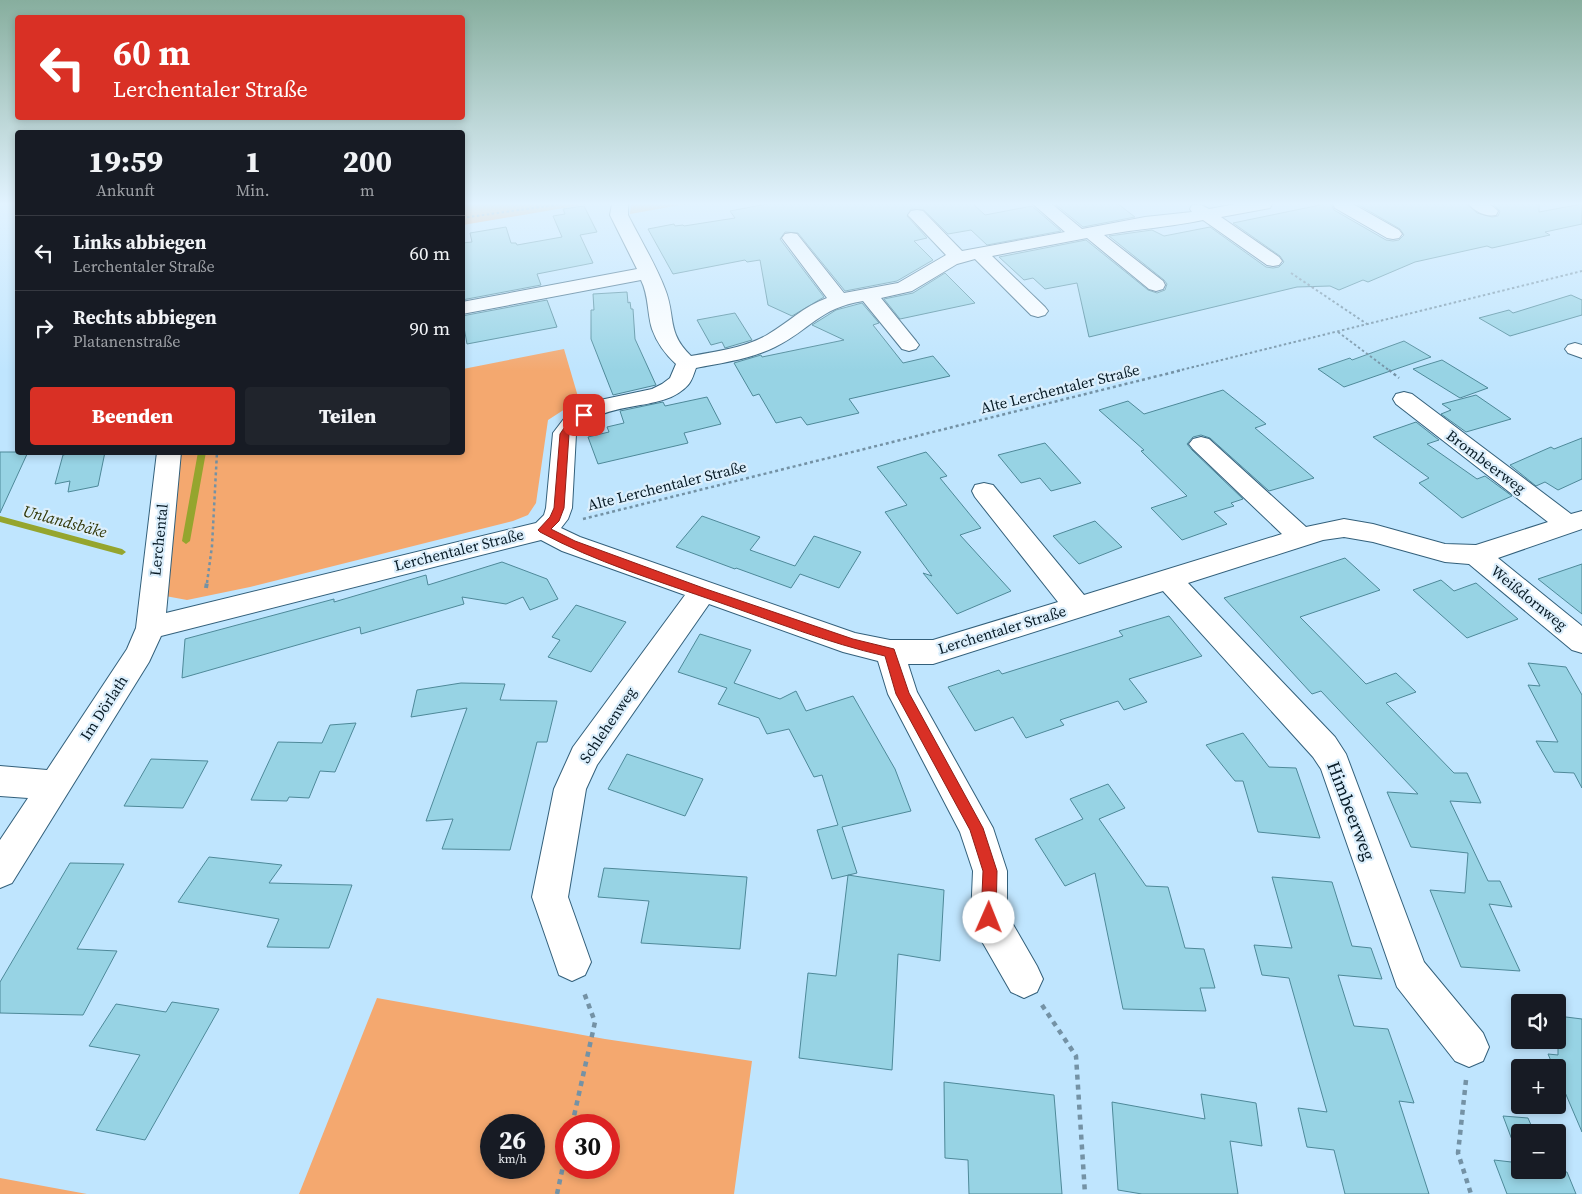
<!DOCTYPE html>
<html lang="de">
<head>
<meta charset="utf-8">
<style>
	:root { --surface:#171b24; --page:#20242c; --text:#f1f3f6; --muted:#9ea1a6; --line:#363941; --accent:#d93025 }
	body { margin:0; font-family:"Source Serif 4",serif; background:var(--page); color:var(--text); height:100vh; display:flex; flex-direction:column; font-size:19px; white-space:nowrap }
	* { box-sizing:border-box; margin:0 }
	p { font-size:16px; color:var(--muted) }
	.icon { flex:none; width:28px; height:28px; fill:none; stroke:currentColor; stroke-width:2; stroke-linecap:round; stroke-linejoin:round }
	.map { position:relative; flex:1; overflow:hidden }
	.drawer { position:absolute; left:15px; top:130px; width:450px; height:325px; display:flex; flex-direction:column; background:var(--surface); border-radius:5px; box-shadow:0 2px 8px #0003 }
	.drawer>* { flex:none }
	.top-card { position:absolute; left:15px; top:15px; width:450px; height:105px; border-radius:5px; box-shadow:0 2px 8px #0003; background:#d93025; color:#fff; overflow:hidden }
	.tools { position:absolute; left:1511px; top:994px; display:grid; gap:10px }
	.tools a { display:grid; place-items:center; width:55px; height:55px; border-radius:5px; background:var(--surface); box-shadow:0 2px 8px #0003; font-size:25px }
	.speed { position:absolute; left:480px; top:1114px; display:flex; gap:10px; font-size:25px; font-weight:700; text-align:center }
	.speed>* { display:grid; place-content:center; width:65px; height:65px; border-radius:50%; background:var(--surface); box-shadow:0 2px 8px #0003; line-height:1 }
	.speed small { font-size:12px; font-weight:400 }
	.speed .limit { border:8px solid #d22; background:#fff; color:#111 }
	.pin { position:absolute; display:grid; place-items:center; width:42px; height:42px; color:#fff; margin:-21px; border-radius:10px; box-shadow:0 2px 8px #0006 }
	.me { position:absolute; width:55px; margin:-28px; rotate:1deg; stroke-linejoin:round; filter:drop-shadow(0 0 4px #0008) }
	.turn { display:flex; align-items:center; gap:18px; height:105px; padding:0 15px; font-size:22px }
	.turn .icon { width:65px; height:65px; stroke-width:2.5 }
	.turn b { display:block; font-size:35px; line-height:42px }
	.eta { display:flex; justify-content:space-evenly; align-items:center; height:85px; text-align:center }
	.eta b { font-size:30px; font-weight:800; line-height:35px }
	.primary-button { display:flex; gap:10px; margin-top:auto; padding:10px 15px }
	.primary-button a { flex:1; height:58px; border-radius:5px; background:var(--accent); color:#fff; font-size:20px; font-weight:800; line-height:58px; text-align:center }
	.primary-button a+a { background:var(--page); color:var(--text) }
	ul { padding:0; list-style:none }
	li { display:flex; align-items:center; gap:15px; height:75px; padding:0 15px; border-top:1px solid var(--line) }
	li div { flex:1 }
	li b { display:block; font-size:19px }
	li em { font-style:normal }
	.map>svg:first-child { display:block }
	.green { fill:#f4a86f; fill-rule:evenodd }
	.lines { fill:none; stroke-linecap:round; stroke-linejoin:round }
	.stream { fill:#95a52e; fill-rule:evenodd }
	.building { fill:#97d3e4; stroke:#4e8999 }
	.minor-casing { stroke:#33607b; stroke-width:2 }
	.path-far3 { stroke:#7492a5; stroke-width:2; stroke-dasharray:2.5 2.5; stroke-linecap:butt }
	.path-far2 { stroke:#7492a5; stroke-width:2.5; stroke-dasharray:3 3; stroke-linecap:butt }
	.path-far1 { stroke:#7492a5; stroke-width:4; stroke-dasharray:4.5 4.5; stroke-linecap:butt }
	.path { stroke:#7492a5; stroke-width:4.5; stroke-dasharray:5 5; stroke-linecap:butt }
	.minor { fill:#fff; fill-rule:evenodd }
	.route { fill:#d93025; stroke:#8d1f18 }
	.labels { text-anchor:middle; stroke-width:4.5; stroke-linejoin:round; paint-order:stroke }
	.street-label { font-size:15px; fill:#071a25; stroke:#dceffc }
	.water-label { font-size:16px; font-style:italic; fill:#2f3504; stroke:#dceffc }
	.near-street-label { font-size:18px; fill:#071a25; stroke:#dceffc }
</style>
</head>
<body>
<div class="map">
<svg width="1582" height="1194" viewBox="0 0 1582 1194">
	<rect width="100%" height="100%" fill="#bfe5fe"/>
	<path class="green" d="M463,204H587L463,225Z
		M631,204H686L630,214Z
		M564,349L579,400L548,420L536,503L528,515L513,521L250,587L187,600L160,595L178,453L462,452L463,369Z
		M377,998L605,1039L752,1061L734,1194H299ZM491,1125H534V1168H491ZM566,1125H609V1168H566Z
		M0,1178L87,1194H0Z"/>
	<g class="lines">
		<path class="stream" d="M198,452H206L190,541L186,544L182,541Z
			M0,516L122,549L126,552L122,555L0,522Z"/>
	</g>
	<path class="building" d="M767,204H973L985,215L1032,206L1061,231L987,245L971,230L948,234L924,210L911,209L907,216L927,238L914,241L933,260L897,281L845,291L798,233L785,232L780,239L824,297L792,316L768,305L760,260L747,262L745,260L673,274L648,229L674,224L675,226L683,225L684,226L735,218L730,211Z
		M1055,204H1118L1135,217L1083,227Z
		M1325,204H1331L1334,210L1386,240L1393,241L1399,240L1404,235L1400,229L1357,204H1467L1477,213L1492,217L1498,216L1500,211L1493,204H1539V212L1582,204V224L1545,232L1550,235L1492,248L1487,246L1415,262L1368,282L1363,280L1339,290L1330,286L1297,287L1089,337L1077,283L1045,289L1033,278L1024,280L999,257L1086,240L1148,290L1157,293L1165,290L1167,284L1164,280L1109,236L1152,230L1164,236L1210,227L1266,267L1273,268L1279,267L1284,262L1280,256L1233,223Z
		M584,206L597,232L580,235L593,263L537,274L541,285L462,300V243L472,242L470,233L506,227L511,243H516L517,245L562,237L553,216L565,214L563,209Z
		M945,273L975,303L900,319L884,299L913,293Z
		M627,292L628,303L630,302L631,309H633L635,339L656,385L613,395L591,339V310H594L593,294Z
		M1571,295L1582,300V315L1510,336L1479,318L1509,310L1513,313Z
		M547,300L557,327L467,344L462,316Z
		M862,303L879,323L873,325L903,363L933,356L950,376L849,399L859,413L807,425L801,417L776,423L759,394L753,396L734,363L761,355L762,357L844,340L812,325L836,310Z
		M735,313L752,340L725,348L722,342L711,345L697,320Z
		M1404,341L1431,357L1344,387L1318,369L1350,358L1352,360Z
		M1442,360L1488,388L1460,398L1413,369Z
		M1223,390L1266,424L1255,428L1314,478L1269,491L1210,438L1201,435L1193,437L1187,444L1192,450L1243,499L1231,503L1234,506L1214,512L1227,524L1182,540L1151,508L1187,496L1141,451L1144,450L1099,410L1128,401L1144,414Z
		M1476,395L1511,419L1466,432L1441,414L1451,410L1442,404Z
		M707,397L721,424L684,433L688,443L598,464L588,437L609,432L607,427L624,423L620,411L663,402L665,406Z
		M1416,422L1439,440L1427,444L1477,479L1485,476L1512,496L1462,518L1419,483L1429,478L1373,437Z
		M1582,438V479L1558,490L1545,482L1536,486L1510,465L1551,447L1554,449Z
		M1045,443L1081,483L1051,491L1040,478L1021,483L998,455Z
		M0,452H28L0,513Z
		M75,452H105L98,486L68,492L70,481L55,484L63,455Z
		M926,452L947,476L940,478L981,528L960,535L1011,591L957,614L923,573L932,576L885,512L907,505L877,467Z
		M702,516L760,537L750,550L795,566L814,536L861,552L839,588L800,574L791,588L736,568L735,569L676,547Z
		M1095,521L1122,547L1079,564L1053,536Z
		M1345,558L1380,590L1300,617L1366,684L1396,673L1416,692L1386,703L1454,773H1467L1481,803L1450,801L1488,881H1500L1512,907L1489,904L1520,971L1461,967L1430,890L1465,893L1468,853L1411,847L1387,792L1418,794L1321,691L1312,694L1224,598Z
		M502,562L547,579L558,599L530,610L523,597L506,604L462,597L464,604L361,634L360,627L182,678L185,639L334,599V602L426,575L428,585Z
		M1582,564V614L1538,579Z
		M1441,580L1454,591L1476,583L1518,619L1467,638L1413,590Z
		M576,605L626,622L591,672L548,657L560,640L552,637Z
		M1169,616L1202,656L1129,679L1147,702L1124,710L1118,701L1060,720L1064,725L1026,738L1013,717L975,731L948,687L999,670L1002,674L1123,636L1119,631Z
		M700,634L751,650L734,683L780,699L796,691L806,711L853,696L895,769L911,811L842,827L857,873L832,879L817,830L838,825L822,775L814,777L789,729L767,734L759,718L718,704L727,688L678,672Z
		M1528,663L1566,667L1582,695V788L1574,773L1554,772L1536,741L1558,742L1528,685L1540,686Z
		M461,683L505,684L500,700L557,701L547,742H537L510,850L442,849L453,819L426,821L467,708L411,717L417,690Z
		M356,723L335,772L320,771L309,798L289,797L287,801L251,800L278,742L322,743L330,725Z
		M1243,733L1269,767L1296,768L1320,838L1258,832L1243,781H1235L1206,745Z
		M627,754L703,779L685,816L608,789Z
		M151,759L208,761L183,808L124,806Z
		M1108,784L1125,808L1099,819L1146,886L1168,887L1185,948L1204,949L1215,988H1200L1206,1011L1123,1009L1095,873L1065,886L1035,839L1083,819L1070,799Z
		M209,857L282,865L269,883L352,885L329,948L267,947L279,919L178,902Z
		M70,863L124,864L77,949L117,951L83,1015L0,1013V982Z
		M604,868L747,877L740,949L641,943L649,901L598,897Z
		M848,875L944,890L940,961L898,954L892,1070L799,1058L808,973L836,976Z
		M1272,877L1332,882L1352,946L1371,948L1382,979L1338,975L1354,1026L1388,1029L1414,1103L1399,1101L1429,1194H1345L1334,1150L1307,1147L1298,1108L1327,1112L1289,978L1262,975L1254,945L1292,948Z
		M172,1002L219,1009L145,1140L96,1130L140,1055L89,1046L116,1004L166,1012Z
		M1558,1016L1582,1019V1132L1558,1076V1068H1554L1548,1054L1558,1055Z
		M944,1082L1054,1095L1062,1194H969L968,1160L945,1158Z
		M1201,1094L1256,1103L1262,1146L1230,1141L1238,1194H1142L1118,1190L1112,1102L1205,1119Z
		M1503,1116L1528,1118L1534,1132H1520V1161Z
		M1494,1160L1520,1163V1170L1567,1172L1576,1194H1507Z"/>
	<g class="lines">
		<defs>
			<path id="minor" d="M612,204H628V215C640,239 655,263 665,289C676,316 666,332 691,356C717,351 744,348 767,335C788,323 804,306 827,298L782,238L785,234L791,233L797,234L844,293L898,283L946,255L908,215L911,211L917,210L923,211L962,251L1065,232L1033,204H1052L1082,229L1145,217L1192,212L1190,209L1192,205L1199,204L1209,209L1236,204H1272L1270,208L1221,217L1279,257L1282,261L1279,265L1273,266L1267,265L1203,220C1170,227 1137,229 1104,235L1163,281L1165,285L1163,289L1156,291L1149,289L1087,238L992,256L1045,307L1048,311L1045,315L1038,317L1031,315L975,259L957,264L912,291L881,298L916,341L919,345L916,349L909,351L902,349L863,301C819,308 810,330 775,347C751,359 722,363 696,368C694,373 692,381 688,385C661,415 604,396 576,434L572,508L568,519L561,528L580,537L855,633L890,640H933L1058,602L975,497L972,491L975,485L984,483L993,485L1084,595L1282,534L1193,449L1189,444L1193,439L1201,437L1209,439L1306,527L1344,519L1373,524L1445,544L1476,545L1548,522L1396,404L1393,399L1396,394L1404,392L1412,394L1571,514L1582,511V529L1498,558L1582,626V653L1572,650L1469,564L1445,562L1373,542L1344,537L1323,540L1188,583L1335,737L1346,754L1424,962L1483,1033L1489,1047L1483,1061L1469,1067L1455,1061L1397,987L1321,769L1313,757L1163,591L933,664H908L917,692L993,828L1007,871V914L1037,966L1043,979L1037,992L1024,998L1011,992L976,931L971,918L973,871L960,832L888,694L878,661L843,652L709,604L597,765L586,789L568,897L591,962L585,975L572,981L559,975L532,897L554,789L573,747L685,595L562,551L541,540L161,636L149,662L12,883L0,888V840L28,798L0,796V766L47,770L127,649L136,628L157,452H181L166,613L536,523L544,515L546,508L553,433L566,416L586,403L652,389L662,384L670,378L676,364C665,354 657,343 652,329C647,313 649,296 641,280L462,314V302L637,269L610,215Z
				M1333,204H1353L1399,230L1402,234L1399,238L1393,239L1387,238L1335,208Z
				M1469,204H1490L1498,211L1496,215C1486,217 1475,212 1469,204Z
				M1575,343L1582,345V358L1568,353L1565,349L1568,345Z"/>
		</defs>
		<use href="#minor" class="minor-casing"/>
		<path class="path-far3" d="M462,218L562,204
			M1291,273L1367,324
			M1338,332L1390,371
			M1177,371L1582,271"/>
		<path class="path-far2" d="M1389,370L1399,378
			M583,519L1182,370
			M207,583L212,546L217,452"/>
		<path class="path-far1" d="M206,588L207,582"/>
		<path class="path" d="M1042,1005L1076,1056L1085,1194
			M1466,1080L1458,1153L1471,1194
			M572,1125L595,1022L583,990
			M557,1194L566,1152"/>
		<use href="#minor" class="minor"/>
	</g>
	<linearGradient id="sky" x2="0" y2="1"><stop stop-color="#87ae9e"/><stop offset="0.55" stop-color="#e2f3ff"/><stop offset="1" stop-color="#e2f3ff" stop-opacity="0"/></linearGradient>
	<rect width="1582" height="371" fill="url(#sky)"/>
	<path class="route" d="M584,412L587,413V417L577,423L569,434L564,508L559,521L551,529L575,541L706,589L853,639L894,649L909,693L983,828L997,871L996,918L994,924L989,926L984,924L981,918L983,871L970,830L896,694L885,656C828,643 773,621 718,602C658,581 595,562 540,532L538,530L550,517L554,508L560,434L570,419Z"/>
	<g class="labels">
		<g class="street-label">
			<text transform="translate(1060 389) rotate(-14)" y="5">Alte Lerchentaler Straße</text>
			<text transform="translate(1486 462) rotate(37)" y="5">Brombeerweg</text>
			<text transform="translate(667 486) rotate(-14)" y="5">Alte Lerchentaler Straße</text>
			<text transform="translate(159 540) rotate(-84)" y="5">Lerchental</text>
			<text transform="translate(459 550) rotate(-14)" y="5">Lerchentaler Straße</text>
			<text transform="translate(1529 598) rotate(39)" y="5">Weißdornweg</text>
			<text transform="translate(1002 630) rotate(-17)" y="5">Lerchentaler Straße</text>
			<text transform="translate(104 708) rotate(-57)" y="5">Im Dörlath</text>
			<text transform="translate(608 725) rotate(-56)" y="5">Schlehenweg</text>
		</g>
		<g class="water-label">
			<text transform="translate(65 521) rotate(15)" y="6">Unlandsbäke</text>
		</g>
		<g class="near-street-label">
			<text transform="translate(1351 811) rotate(69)" y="6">Himbeerweg</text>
		</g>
	</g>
</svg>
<div class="tools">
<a><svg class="icon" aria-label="sound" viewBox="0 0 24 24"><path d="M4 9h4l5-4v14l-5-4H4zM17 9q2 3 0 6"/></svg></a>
<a>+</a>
<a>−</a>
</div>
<div class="speed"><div>26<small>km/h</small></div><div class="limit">30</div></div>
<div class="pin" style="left:584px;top:415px;background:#d93025"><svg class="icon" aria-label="arrive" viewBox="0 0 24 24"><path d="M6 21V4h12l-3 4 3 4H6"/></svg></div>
<svg class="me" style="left:989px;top:918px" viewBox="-20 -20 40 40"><circle r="19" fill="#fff"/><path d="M0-13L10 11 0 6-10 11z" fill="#d93025"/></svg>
<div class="top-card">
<div class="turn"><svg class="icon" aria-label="left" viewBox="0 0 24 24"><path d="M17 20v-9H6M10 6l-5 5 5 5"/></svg><div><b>60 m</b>Lerchentaler Straße</div></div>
</div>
<section class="drawer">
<div class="eta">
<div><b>19:59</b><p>Ankunft</p></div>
<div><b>1</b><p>Min.</p></div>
<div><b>200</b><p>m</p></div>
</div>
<ul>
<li><svg class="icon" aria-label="left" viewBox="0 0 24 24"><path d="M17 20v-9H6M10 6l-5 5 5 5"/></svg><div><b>Links abbiegen</b><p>Lerchentaler Straße</p></div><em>60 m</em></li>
<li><svg class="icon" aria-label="right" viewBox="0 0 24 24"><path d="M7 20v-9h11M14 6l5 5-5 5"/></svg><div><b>Rechts abbiegen</b><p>Platanenstraße</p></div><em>90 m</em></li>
</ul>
<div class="primary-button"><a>Beenden</a><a>Teilen</a></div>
</section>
</div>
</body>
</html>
